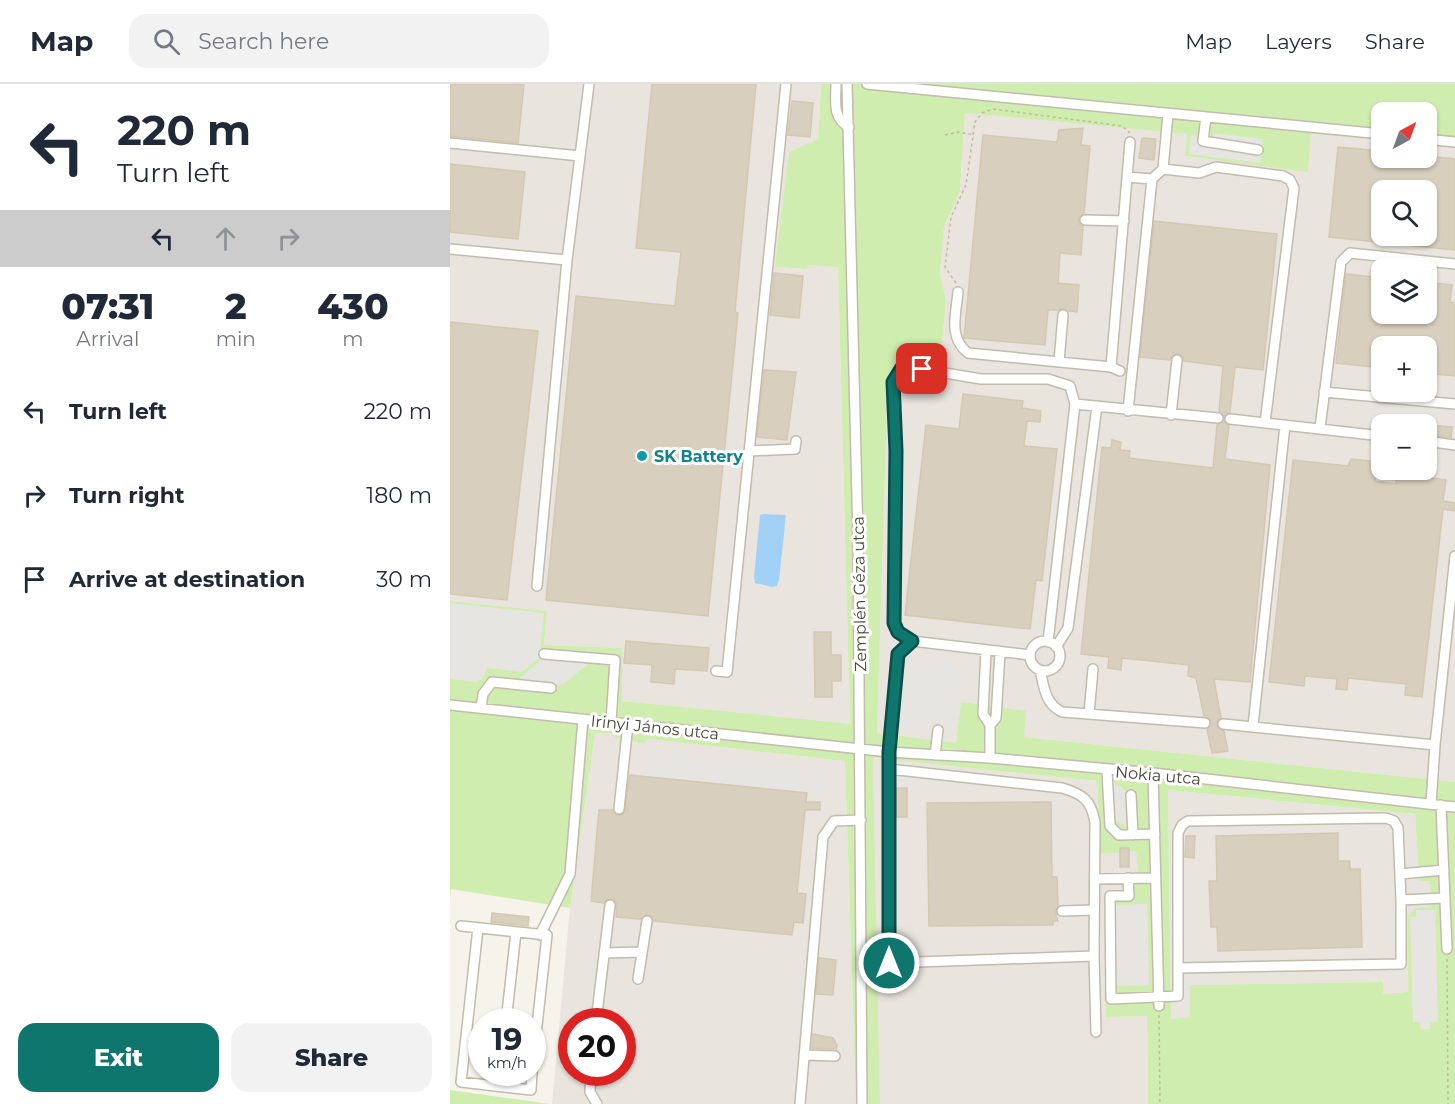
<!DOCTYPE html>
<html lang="en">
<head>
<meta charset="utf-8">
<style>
	:root { --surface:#fff; --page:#f2f2f3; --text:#1f2937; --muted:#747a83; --line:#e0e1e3; --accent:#0f766e }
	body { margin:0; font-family:Montserrat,sans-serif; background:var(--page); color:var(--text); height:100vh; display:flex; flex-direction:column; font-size:22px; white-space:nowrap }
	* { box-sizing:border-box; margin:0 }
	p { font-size:20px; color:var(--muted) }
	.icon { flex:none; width:33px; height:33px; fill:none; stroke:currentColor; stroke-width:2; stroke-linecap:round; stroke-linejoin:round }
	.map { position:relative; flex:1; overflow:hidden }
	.details { display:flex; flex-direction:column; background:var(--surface); width:450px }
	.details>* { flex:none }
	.guide { background:#fff; color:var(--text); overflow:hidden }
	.needle { width:39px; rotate:41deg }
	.controls { position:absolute; left:921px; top:18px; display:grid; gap:12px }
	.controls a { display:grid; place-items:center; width:66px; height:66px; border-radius:12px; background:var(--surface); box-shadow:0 2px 4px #0004; font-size:30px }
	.speed { position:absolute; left:18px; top:924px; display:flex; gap:12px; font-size:30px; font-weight:700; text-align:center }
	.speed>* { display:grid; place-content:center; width:78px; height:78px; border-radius:50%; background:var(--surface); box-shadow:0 2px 4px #0004; line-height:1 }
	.speed small { font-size:15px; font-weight:400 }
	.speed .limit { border:9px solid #d22; background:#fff; color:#111 }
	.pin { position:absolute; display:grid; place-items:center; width:51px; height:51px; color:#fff; margin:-26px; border-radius:12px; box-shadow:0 3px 9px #0006 }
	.me { position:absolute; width:66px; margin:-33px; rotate:0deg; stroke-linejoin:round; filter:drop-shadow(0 0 4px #0008) }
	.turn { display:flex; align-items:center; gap:21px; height:126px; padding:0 18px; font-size:27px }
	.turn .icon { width:78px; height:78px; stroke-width:2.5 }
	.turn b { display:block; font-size:42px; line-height:51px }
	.lanes { display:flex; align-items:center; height:57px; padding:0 18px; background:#0003; justify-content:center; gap:30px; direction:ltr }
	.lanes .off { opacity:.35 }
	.eta { display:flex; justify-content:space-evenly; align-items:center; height:102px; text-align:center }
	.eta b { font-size:36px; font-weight:800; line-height:42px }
	.action { display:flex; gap:12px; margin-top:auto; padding:12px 18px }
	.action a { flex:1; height:69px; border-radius:18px; background:var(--accent); color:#fff; font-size:24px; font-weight:800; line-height:69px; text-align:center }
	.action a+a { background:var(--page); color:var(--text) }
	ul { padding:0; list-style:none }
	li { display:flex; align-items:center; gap:18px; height:84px; padding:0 18px }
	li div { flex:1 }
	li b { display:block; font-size:22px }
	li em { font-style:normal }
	header { display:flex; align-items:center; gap:36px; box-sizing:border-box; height:84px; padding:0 30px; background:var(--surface); border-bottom:2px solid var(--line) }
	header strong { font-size:28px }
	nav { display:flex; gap:33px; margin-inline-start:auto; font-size:21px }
	.search { width:420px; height:54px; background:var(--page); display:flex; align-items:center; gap:15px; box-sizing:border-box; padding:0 21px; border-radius:18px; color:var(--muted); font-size:22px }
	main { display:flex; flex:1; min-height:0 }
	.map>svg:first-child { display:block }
	.industrial { fill:#e9e4de; fill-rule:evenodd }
	.green { fill:#cfedaf; fill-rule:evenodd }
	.parking { fill:#e7e5e1 }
	.water { fill:#a2d1f7 }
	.building { fill:#d9cfbe; stroke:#d4c8b0; stroke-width:1.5; fill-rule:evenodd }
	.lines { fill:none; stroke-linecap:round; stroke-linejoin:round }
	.minor-tunnel { stroke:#d4d0c6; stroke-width:9; stroke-dasharray:9 4.5; stroke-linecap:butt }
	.minor-casing { stroke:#c3bbab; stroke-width:12 }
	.path { stroke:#c6b89b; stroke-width:1.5; stroke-dasharray:3 3; stroke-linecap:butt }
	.minor { stroke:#fff; stroke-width:9 }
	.route-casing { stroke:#0a4d48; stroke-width:15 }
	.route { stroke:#0f766e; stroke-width:10 }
	.culture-dot { fill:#0f9aa8; stroke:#fff; stroke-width:2 }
	.labels { text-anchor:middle; stroke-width:6; stroke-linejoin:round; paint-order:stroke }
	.culture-label { font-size:16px; font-weight:bold; fill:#0d838f; stroke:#fff; text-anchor:start }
	.street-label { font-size:16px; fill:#4b4437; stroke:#fff }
</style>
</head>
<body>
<header>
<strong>Map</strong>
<div class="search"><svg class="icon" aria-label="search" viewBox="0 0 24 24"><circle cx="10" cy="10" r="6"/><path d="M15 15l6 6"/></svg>Search here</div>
<nav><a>Map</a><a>Layers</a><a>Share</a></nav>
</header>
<main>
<section class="details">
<div class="guide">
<div class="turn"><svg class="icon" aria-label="left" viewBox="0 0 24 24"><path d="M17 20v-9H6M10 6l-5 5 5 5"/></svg><div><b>220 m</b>Turn left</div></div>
<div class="lanes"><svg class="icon" aria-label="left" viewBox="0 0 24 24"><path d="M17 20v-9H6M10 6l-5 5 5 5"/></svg><svg class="icon off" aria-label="ahead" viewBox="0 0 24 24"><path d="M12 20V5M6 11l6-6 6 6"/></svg><svg class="icon off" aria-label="right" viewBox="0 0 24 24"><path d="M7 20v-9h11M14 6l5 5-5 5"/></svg></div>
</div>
<div class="eta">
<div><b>07:31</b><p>Arrival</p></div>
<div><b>2</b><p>min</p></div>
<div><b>430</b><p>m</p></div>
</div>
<ul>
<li><svg class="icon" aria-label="left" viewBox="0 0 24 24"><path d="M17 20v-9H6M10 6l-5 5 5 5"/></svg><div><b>Turn left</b></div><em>220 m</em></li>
<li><svg class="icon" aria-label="right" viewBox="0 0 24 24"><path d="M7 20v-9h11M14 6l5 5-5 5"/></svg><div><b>Turn right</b></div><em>180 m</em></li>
<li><svg class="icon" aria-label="arrive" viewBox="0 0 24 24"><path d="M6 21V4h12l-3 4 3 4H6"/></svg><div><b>Arrive at destination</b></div><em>30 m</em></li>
</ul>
<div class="action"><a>Exit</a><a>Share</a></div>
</section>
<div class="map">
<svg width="1005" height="1020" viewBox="0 0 1005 1020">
	<rect width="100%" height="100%" fill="#f6f3ea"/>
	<path class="industrial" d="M0,0H371L368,55L325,183L356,185L357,181L388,182L400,641L172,617V564L94,561L97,527L0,517Z
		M515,29L738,50L735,72L858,87L861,50L931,55L932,74H976L977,59L1005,62V698L574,653L511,619L506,660L427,649L438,290L489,293L496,216L490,190L494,143L510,107ZM932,106H976V152H932ZM932,184H976V230H932ZM932,262H976V308H932ZM932,340H976V386H932Z
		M145,649H162L194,659L199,655L395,677L406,1020H102L120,824ZM122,938H172V988H122Z
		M423,674L647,697L650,769L686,767L688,790L676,809L656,933L697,932L698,1020H430Z
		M718,706L965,730L969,797H980L981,823L965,824L958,832V908L933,910L932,898L740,901V933L721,935Z"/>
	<path class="green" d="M371,0H1005V62L977,59L976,28H932L931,55L861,50L858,88L735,72L737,50L515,29L510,107L494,143L490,190L496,216L489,293L438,290L427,649L506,659L511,618L576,627L574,653L1005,698V1020H698L697,932L656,933L654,815L660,808L676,809L688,790L686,767L650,770L647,697L423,674L430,1020H406L395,677L199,655L194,659L166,654L162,649H145L120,824L1,805L0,814V517L97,527L94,561L172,564V617L400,640L388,183L358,181L357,185L325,183L339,68L368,55ZM718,706L965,730L969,797H980L981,822L965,824L958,832V908L933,910V898L740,901V933L721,935Z
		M0,1006L100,1020H0Z"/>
	<path class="parking" d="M764,49L813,55L810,79L739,70L741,51L763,54Z
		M0,519L94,529L89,574L72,588L37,584L33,594L26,598L0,595Z
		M461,572L502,576L501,584L511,585L505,642L495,641L494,647L446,642L452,582Z
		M93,574L138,580L112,601L69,595Z
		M198,668L377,687L375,711L194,695Z
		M657,693L681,711L682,746L659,732Z
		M697,820L699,901L661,902L660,821Z
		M966,826H985L988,938H980V945L971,946L970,938H963L960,833H966Z"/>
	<path class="water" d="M314,430L336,431L329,496L327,502L322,503L305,499L304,493L310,431Z"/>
	<path class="building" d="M0,0H74L68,59L0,52Z
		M202,0H306L285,228L288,229L258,532L96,516L126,212L225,222L231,168L186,164Z
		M342,17L363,19L360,53L338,51Z
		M633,44L631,61L640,62L634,129L628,135L629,140L633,142L631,171L610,169L608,199L629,201L627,228L619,227L614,224L608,226H598L595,261L514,254L533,51L607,58L609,46Z
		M692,54L706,55L704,76L689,74Z
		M888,63L932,67V74L976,72L1005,75V166L879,153ZM932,106H976V152H932Z
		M0,80L75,88L68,155L0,148Z
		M704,137L827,150L813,286L785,283L780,328L774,332L769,327L773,282L734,277L733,273L728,269L724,270L720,276L690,273Z
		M324,189L353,192L349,234L320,231Z
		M896,190L932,194V230H976V198L1002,201L1000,218L1005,219V292L976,289V262H932V284L886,279Z
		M0,238L88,247L57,516L0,510Z
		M314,286L346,288L337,356L307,353Z
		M513,310L573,317L572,324L591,327L590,338L577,337L574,362L607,365L592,497L586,496L580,545L455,531L476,341L509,345Z
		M774,337L779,342L775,375L820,381L800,598L764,595L771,634L767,637V642L774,647L778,667L762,669L757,645L761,642V637L754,632L746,594L738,592L739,581L672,574L671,586L658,584L659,573L631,570L652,363L661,364L662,356L671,358L670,366L680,367L679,374L763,384L767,341Z
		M976,341L1002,343L1001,354L976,350Z
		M901,375L927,378L925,397L946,400L947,390L996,396L993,417L1005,419V427L993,425L972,613L955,611L956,600L898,594L897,606L886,605L887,595L855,592L854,602L819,598L843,376L898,382Z
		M364,548H381V571H391V597H382V613H365Z
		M176,557L259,564L257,587L225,585L224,600L201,598L202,581L174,579Z
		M180,691L357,709L356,718H370V726H355L347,809L356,810L353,839L344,838L342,851L204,837L202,832L197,830L191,835L166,833L167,820L164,815H158L154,819L141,817L149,726H162L168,732L174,729Z
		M446,704H457V733H446Z
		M601,718L602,793H607L608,822L605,827L608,837H603V841L479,842L477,719Z
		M888,749V777H900V785H910L912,863L768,867L767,843H761L759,797H767L766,752Z
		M736,752H745L744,774L735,773Z
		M670,764H679V783H670Z
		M42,829L79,833L78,842L41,838Z
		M369,874L386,876L383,911L366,910Z
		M363,950L383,954L387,961L386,965L362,964Z"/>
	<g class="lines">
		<path class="minor-tunnel" d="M755,639L773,640"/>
		<defs>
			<path id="minor" d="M386,0C386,17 382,34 399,43
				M397,0L408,456L412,1020
				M417,0L932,50
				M756,33L753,57L808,66
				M976,55L1005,58
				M0,59L130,72
				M713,85L749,89L766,83L833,92L840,96L844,104L815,339
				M677,93L702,95
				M635,136L674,137
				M0,165L117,176
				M508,208C506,231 498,253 518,269L661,283L670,287
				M609,278L613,231
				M661,283L680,58
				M874,308L1005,320
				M678,327L702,95L713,85L718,30
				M721,331L727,276
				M780,335L932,352
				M870,344L891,178L900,169L1005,180
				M976,357L1005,361
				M299,367L345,365L346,357
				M87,502L117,176L139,0
				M580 572a15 15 0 1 1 30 0a15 15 0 1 1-30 0Z
				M598,558L625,320
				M606,563L618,544L647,322
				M536,566L533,630L540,641V674
				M94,570L165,576L161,638
				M580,571L462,557C452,552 448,549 444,539L446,367L443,298L453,282L531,295H598L620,302L625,320L768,334
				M590,586C594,603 595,620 612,628L755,639
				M266,587L277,588L336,0
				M0,621L439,668L540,674L703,689L1005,723
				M31,624L33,610L42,598L101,604
				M639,630L643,585
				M773,640L985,661
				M540,641L546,634L550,568
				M803,642L835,341
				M485,671L488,646
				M439,685L612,704C633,710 641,716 645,738L644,872L439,879V685L448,570L462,557
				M657,687L660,742L669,751L705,750
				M703,689L709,922
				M681,711L683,751
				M981,720L985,661L1005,472
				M991,721L997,865
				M169,725L178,640
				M950,790L994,786
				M678,794L679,812H660L661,915L728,912V884
				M645,795L706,794
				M951,816L948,744L944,737L936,734L738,737L732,741L728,749V884L951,880V816L995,814
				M612,827L644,826
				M11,842L97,851L82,987
				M28,844L11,998L81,1006L82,988
				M90,851L120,790L133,635
				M154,869L192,868
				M644,872L646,948
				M188,895L197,837
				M56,938L66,848
				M146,938L160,821
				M354,971L385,972
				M141,988L140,1008L147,1020
				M48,1002L50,988
				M350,1020L373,753L384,737L411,736"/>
		</defs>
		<use href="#minor" class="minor-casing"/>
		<path class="path" d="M495,51L508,48L524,51
			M506,199L495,183L501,133L516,101L525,38L532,29L543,25L672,42L680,49
			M997,875L998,1020
			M709,931L710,1020"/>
		<use href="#minor" class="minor"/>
	</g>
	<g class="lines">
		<defs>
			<path id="route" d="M439,879V668L448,570L462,557L448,548L444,539L446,367L443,298L453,282L472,285"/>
		</defs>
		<use href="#route" class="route-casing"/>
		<use href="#route" class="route"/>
	</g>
	<circle class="culture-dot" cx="192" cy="372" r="6"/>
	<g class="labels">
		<g class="culture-label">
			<text x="204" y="378">SK Battery</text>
		</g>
		<g class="street-label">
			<text transform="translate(409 510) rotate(-91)" y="6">Zemplén Géza utca</text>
			<text transform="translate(205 643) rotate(6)" y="6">Irinyi János utca</text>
			<text transform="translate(708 691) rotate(5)" y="6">Nokia utca</text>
		</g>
	</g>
</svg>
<div class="controls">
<a><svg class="needle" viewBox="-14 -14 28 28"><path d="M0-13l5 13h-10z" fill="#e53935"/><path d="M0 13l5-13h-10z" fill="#747a83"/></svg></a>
<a><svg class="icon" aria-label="search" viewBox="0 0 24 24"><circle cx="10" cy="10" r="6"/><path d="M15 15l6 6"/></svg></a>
<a><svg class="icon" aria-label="layers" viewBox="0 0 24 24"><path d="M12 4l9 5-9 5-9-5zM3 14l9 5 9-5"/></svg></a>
<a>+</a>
<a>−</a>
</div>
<div class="speed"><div>19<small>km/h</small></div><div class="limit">20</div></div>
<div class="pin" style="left:472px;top:285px;background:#d93025"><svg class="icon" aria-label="arrive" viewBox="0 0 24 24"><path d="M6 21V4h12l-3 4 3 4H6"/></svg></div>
<svg class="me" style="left:439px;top:879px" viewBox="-20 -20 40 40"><circle r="17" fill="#0f766e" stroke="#fff" stroke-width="3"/><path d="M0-11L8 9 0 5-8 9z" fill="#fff"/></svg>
</div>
</main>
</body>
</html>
